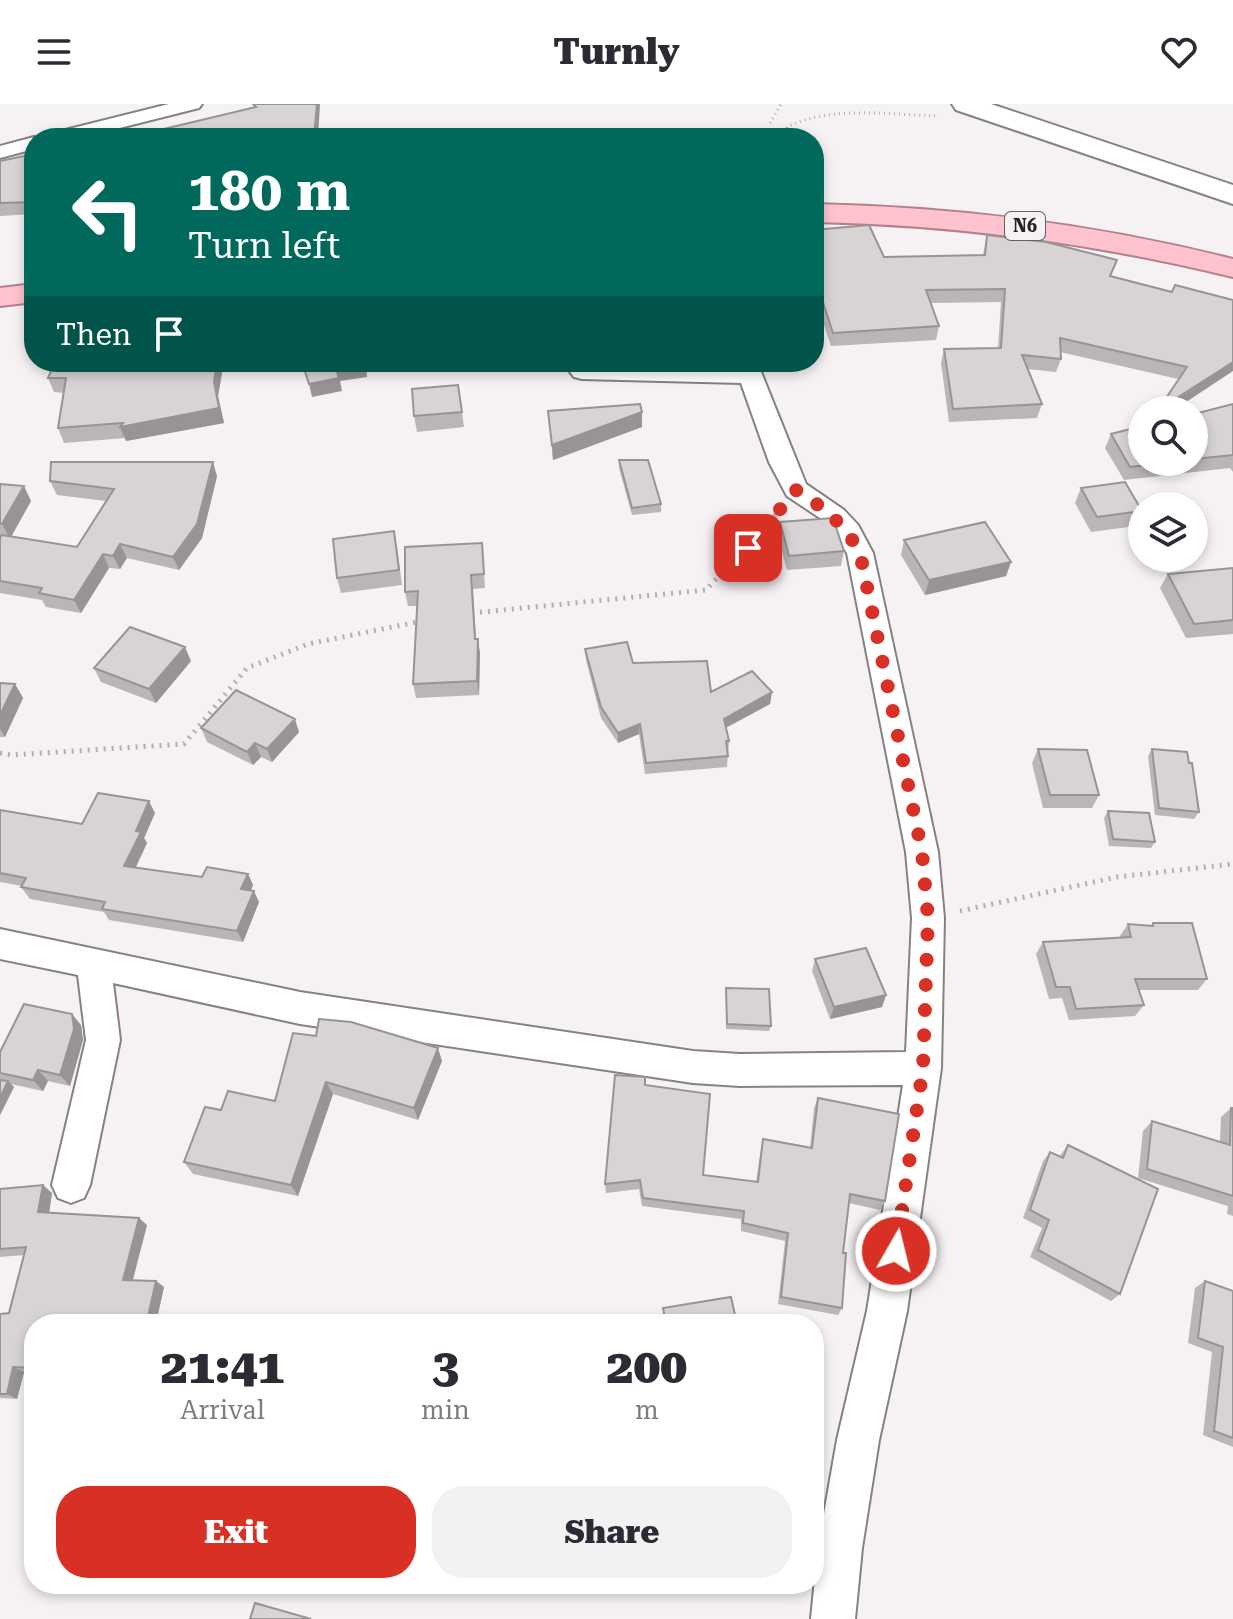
<!DOCTYPE html>
<html lang="en">
<head>
<meta charset="utf-8">
<style>
	:root { --surface:#fff; --page:#f2f2f3; --text:#2b2b33; --muted:#7c7c81; --accent:#d93025 }
	body { margin:0; font-family:"Roboto Serif",serif; background:var(--page); color:var(--text); height:100vh; display:flex; flex-direction:column; font-size:30px; white-space:nowrap }
	* { box-sizing:border-box; margin:0 }
	p { font-size:26px; color:var(--muted) }
	.icon { flex:none; width:44px; height:44px; fill:none; stroke:currentColor; stroke-width:2; stroke-linecap:round; stroke-linejoin:round }
	.map { position:relative; flex:1; overflow:hidden }
	.side { position:absolute; left:24px; top:1210px; width:800px; height:280px; display:flex; flex-direction:column; background:var(--surface); border-radius:32px; box-shadow:0 4px 12px #0003 }
	.side>* { flex:none }
	.guide { position:absolute; left:24px; top:24px; width:800px; height:244px; border-radius:32px; box-shadow:0 4px 12px #0003; background:#00695c; color:#fff; overflow:hidden }
	.buttons { position:absolute; left:1128px; top:292px; display:grid; gap:16px }
	.buttons a { display:grid; place-items:center; width:80px; height:80px; border-radius:50%; background:var(--surface); box-shadow:0 4px 12px #0003; font-size:40px }
	.pin { position:absolute; display:grid; place-items:center; width:68px; height:68px; color:#fff; margin:-34px; border-radius:16px; box-shadow:0 4px 12px #0006 }
	.me { position:absolute; width:88px; margin:-44px; rotate:8deg; stroke-linejoin:round; filter:drop-shadow(0 0 6px #0008) }
	.turn { display:flex; align-items:center; gap:28px; height:168px; padding:0 32px; font-size:36px }
	.turn .icon { width:104px; height:104px; stroke-width:2.5 }
	.turn b { display:block; font-size:56px; line-height:68px }
	.then { display:flex; align-items:center; height:76px; padding:0 32px; background:#0003; gap:16px; font-size:30px }
	.eta { display:flex; justify-content:space-evenly; align-items:center; height:136px; text-align:center }
	.eta b { font-size:48px; font-weight:800; line-height:56px }
	.primary-button { display:flex; gap:16px; margin-top:auto; padding:16px 32px }
	.primary-button a { flex:1; height:92px; border-radius:32px; background:var(--accent); color:#fff; font-size:32px; font-weight:800; line-height:92px; text-align:center }
	.primary-button a+a { background:var(--page); color:var(--text) }
	header { display:flex; justify-content:space-between; align-items:center; height:104px; padding:0 32px; background:var(--surface); font-size:36px; font-weight:800 }
	.map>svg:first-child { display:block }
	.lines { fill:none; stroke-linecap:round; stroke-linejoin:round }
	.minor-casing { stroke:#868283; stroke-width:4 }
	.secondary-casing { stroke:#868283; stroke-width:4 }
	.trunk-casing { stroke:#b1828b; stroke-width:4 }
	.path-far1 { stroke:#b2afaf; stroke-width:3; stroke-dasharray:1 4; stroke-linecap:butt }
	.path { stroke:#b2afaf; stroke-width:5; stroke-dasharray:2 6; stroke-linecap:butt }
	.minor { fill:#fff; fill-rule:evenodd }
	.secondary { fill:#fff; fill-rule:evenodd }
	.trunk { fill:#fec3ce; fill-rule:evenodd }
	.wall { fill:#bab6b6 }
	.shaded-wall { fill:#979494 }
	.building { fill:#d8d4d4; stroke:#979494; stroke-width:2 }
	.route { stroke:#d93025; stroke-width:14; stroke-dasharray:0 25.2 }
	.labels { text-anchor:middle; stroke-width:8; stroke-linejoin:round; paint-order:stroke }
	.shield { fill:#f6f1f2; stroke:#646262; stroke-width:2 }
	.shield-label { font-size:18px; font-weight:bold; fill:#252424 }
</style>
</head>
<body>
<header><svg class="icon" aria-label="menu" viewBox="0 0 24 24"><path d="M4 6h16M4 12h16M4 18h16"/></svg>Turnly<svg class="icon" aria-label="heart" viewBox="0 0 24 24"><path d="M12 20l-8-8c-3-5 5-10 8-4 3-6 11-1 8 4z"/></svg></header>
<div class="map">
<svg width="1233" height="1515" viewBox="0 0 1233 1515">
	<rect width="100%" height="100%" fill="#f6f1f2"/>
	<g class="lines">
		<defs>
			<path id="minor" d="M169,0H202L199,4L80,34H46L49,30Z
				M34,33L38,34H34V45L0,54V42Z
				M733,258H757L806,380L844,406L858,421L873,449L938,748L944,814L941,964L907,1207L879,1336L862,1444L855,1515H811L818,1444L837,1336L867,1207L903,981L740,982L693,979L300,920L113,879L120,936L90,1081L84,1094L71,1099L58,1094L52,1081L86,936L78,871L0,855V825L300,888L693,947L740,950L906,948L912,814L906,748L847,449L826,418L787,392L769,358L741,279L582,275L574,273L570,268L574,263L582,261L735,264Z"/>
			<path id="secondary" d="M952,0H991L1233,81V100L956,6Z"/>
			<path id="trunk" d="M814,100C957,103 1095,120 1233,155V173C1094,139 957,121 814,118Z
				M34,180V198L0,202V184Z"/>
		</defs>
		<use href="#minor" class="minor-casing"/>
		<use href="#secondary" class="secondary-casing"/>
		<use href="#trunk" class="trunk-casing"/>
		<path class="path-far1" d="M770,19L781,0
			M788,34L787,23C832,1 890,11 939,12"/>
		<path class="path" d="M472,509L706,486L778,408
			M0,649L11,651L184,640L247,564L308,540L422,517
			M960,807L1117,773L1233,760"/>
		<use href="#minor" class="minor"/>
		<use href="#secondary" class="secondary"/>
		<use href="#trunk" class="trunk"/>
	</g>
	<path class="wall" d="M34,50V110L0,112V57Z
		M814,126L884,153L983,151L987,131L1111,173L1172,188L1233,196L1178,275L1060,248L1061,255L1056,268L1028,265L1042,300L1037,314L949,318L941,259L944,245L998,244L1001,198L931,199L939,222L936,236L831,242L817,200H814Z
		M55,258H224L218,292L224,319L126,337L125,334L64,339L58,324L64,289L54,288L48,274Z
		M598,258H663V260Z
		M458,281L464,323L417,328L414,312Z
		M1233,300V368L1230,364L1124,376L1105,344L1111,330L1142,358H1194V310Z
		M548,307L642,323L553,356Z
		M619,356L661,400V408L632,411L619,364Z
		M217,372L202,434L179,466L127,454L120,465L109,464L81,509L46,503L42,496L0,489V380L31,397L11,432L77,443L106,397L57,391L50,377Z
		M1081,384L1142,405L1136,422L1091,428L1075,399Z
		M780,418L844,447L841,462L787,466L778,433Z
		M904,436L1011,458L1006,472L925,491L901,451Z
		M482,439L485,484L473,485L476,535L480,549L479,591L416,594L413,580L417,502H408L405,488Z
		M397,442L402,481L341,489L337,474Z
		M1233,464V530L1186,534L1160,484L1168,470Z
		M585,545L633,559L711,588H772L770,600L726,624L729,637L727,663L645,670L639,630L618,639L601,614L586,556Z
		M191,557L156,599L101,578L94,564Z
		M0,579L15,580L23,594L5,633H0Z
		M201,624L299,628L272,658L261,653L253,661L207,638Z
		M1038,645L1099,691L1092,704H1043L1032,659Z
		M1152,645L1199,708L1194,715L1155,711L1148,652Z
		M0,706L82,720L155,709L144,734L147,739L136,763L202,773L248,770L253,781L251,786L259,798L243,838L109,816L104,808L30,795L21,783L22,782L0,778Z
		M1108,707L1155,738L1151,744L1109,742L1104,714Z
		M1153,819L1207,875L1198,886H1139L1144,901L1135,912L1069,916L1062,894L1049,895L1036,850L1043,838L1120,834V832L1128,820L1151,821Z
		M815,855L886,891L882,903L830,915L812,867Z
		M726,884L771,922L769,927L726,925Z
		M81,921L83,936L70,982L48,977L43,987L11,980L14,983L0,1011V948Z
		M316,932L442,957L418,1016L333,990L298,1092L193,1070L184,1058L221,1006L275,997Z
		M645,981L703,1071L756,1078L761,1044L763,1035L810,1044L814,1004L818,994L885,1097L880,1106L849,1099L843,1149L842,1204L838,1211L778,1200L785,1137L741,1127V1115L642,1102L639,1085L606,1089L605,1080Z
		M1231,1004H1233V1112L1227,1110L1228,1102L1138,1074L1143,1027L1152,1017L1220,1038L1221,1013Z
		M1068,1041L1120,1190L1111,1197L1030,1153L1042,1124L1023,1114L1043,1057L1050,1048L1059,1053Z
		M0,1085L52,1089L49,1109L147,1121L133,1176L156,1177L164,1183L156,1219L34,1220V1268H24L17,1295L0,1294V1210L9,1209L24,1151L0,1153Z
		M1205,1177L1233,1187V1343L1203,1331L1212,1248L1188,1239L1195,1184Z"/>
	<path class="shaded-wall" d="M317,0H320L318,34H314Z
		M217,258H224L218,292L224,319L126,337L120,323Z
		M366,258L367,273L340,277L342,287L312,293L309,280L336,265Z
		M1233,258V267L1174,306H1160Z
		M642,308V323L553,356L552,341Z
		M213,358L217,372L202,434L179,466L173,453Z
		M24,382L31,397L10,435L2,420Z
		M120,440L127,454L120,465L113,452Z
		M103,450L109,464L81,509L74,496Z
		M1011,458L1006,472L925,491L929,476Z
		M478,535L480,549L479,591L477,577Z
		M185,543L191,557L156,599L149,585Z
		M15,580L23,594L5,633L0,625V611Z
		M772,588L770,600L723,625L724,615Z
		M295,615L299,628L272,658L267,645Z
		M640,620L639,630L618,639V629Z
		M255,639L261,653L253,661L247,648Z
		M149,697L155,709L144,734L147,739L131,773L124,762L136,727Z
		M248,770L253,781L247,796L241,785Z
		M254,787L259,798L243,838L237,827Z
		M886,891L882,903L830,915L834,903Z
		M72,910L81,921L83,936L70,982L60,971Z
		M438,944L442,957L418,1016L414,1004Z
		M38,966L48,977L43,987L33,976Z
		M8,977L14,983L0,1011V994Z
		M326,978L333,990L298,1092L291,1081Z
		M43,1081L52,1089L48,1116L38,1108Z
		M139,1114L147,1121L131,1182L123,1176Z
		M156,1177L164,1183L156,1219L148,1213Z
		M130,1213L138,1219V1220H129Z
		M13,1263L24,1268L17,1295L7,1290Z"/>
	<path class="building" d="M253,0H317L314,34H126L256,3Z
		M104,26V34H49Z
		M34,50V98L0,99V57Z
		M869,121L884,153L985,151L987,131L1046,138L1117,156L1110,172L1172,188L1175,181L1233,196V258L1158,306L1187,263L1060,234L1061,255L1022,251L1042,300L953,305L944,245L1001,244L1005,185L926,186L939,222L833,229L819,186L814,187V126Z
		M55,258H217L214,278L219,304L120,323L123,319L58,324L66,274H48Z
		M302,258H364V260L336,265L339,274L309,280Z
		M458,281L462,308L414,312L412,285Z
		M640,300L642,308L552,341L548,307Z
		M1233,300V351L1194,355V310Z
		M1142,322V358H1171L1130,363L1111,330Z
		M619,356H648L661,400L632,404Z
		M51,358H213L197,420L173,453L120,440L113,452L103,450L74,496L39,489L42,484L0,477V433L2,431L77,443L114,385L50,377Z
		M1125,378L1142,407L1097,413L1081,384Z
		M0,380L24,382L2,420H0Z
		M833,414L844,447L789,452L780,418Z
		M985,418L1011,458L929,476L904,436Z
		M394,427L399,466L337,474L333,435Z
		M482,439L484,470L471,471L475,535H478L477,577L413,580L418,487L405,488V443Z
		M1233,464V516L1194,520L1168,470Z
		M130,523L185,543L149,585L94,564Z
		M627,538L633,559L707,557L711,588L752,567L772,588L724,615L729,637H726L728,652L646,659L640,620L618,629L601,603L585,545Z
		M0,579L15,580L0,611Z
		M236,586L295,615L267,645L255,639L247,648L201,624Z
		M1038,645L1087,646L1099,691H1050Z
		M1152,645L1187,648L1189,659H1192L1199,708L1159,704Z
		M98,689L149,697L136,727L141,728L124,762L202,773L207,763L248,770L241,785L254,787L237,827L102,805L105,798L21,783L26,774L0,769V706L82,720Z
		M1108,707L1149,709L1155,738L1113,735Z
		M1153,819H1192L1207,875H1135L1144,901L1076,905L1070,883H1056L1043,838L1131,833L1128,820L1153,822Z
		M866,844L886,891L834,903L815,855Z
		M726,884L769,885L771,922L727,920Z
		M24,900L72,910L74,925L60,971L38,966L33,976L0,969V948Z
		M319,915L351,918L438,944L414,1004L326,978L291,1081L184,1058L205,1003L221,1006L228,987L275,997L293,929L316,932Z
		M615,971L645,973V981L710,990L703,1071L758,1078L763,1035L812,1044L818,994L899,1010L885,1097L850,1090L843,1149H846L842,1204L781,1193L788,1129L743,1119L744,1107L643,1094L640,1076L605,1080Z
		M0,976L8,977L0,994Z
		M1231,1004H1233V1092L1147,1065L1152,1017L1230,1041Z
		M1068,1041L1158,1085L1120,1190L1038,1146L1049,1116L1030,1106L1050,1048L1063,1054Z
		M43,1081L38,1108L139,1114L123,1176L156,1177L148,1213H130L129,1220H34V1264L13,1263L7,1290H0V1210L9,1209L26,1143L0,1145V1085Z
		M1205,1177L1233,1187V1334L1214,1327L1223,1243L1198,1234Z
		M731,1193L737,1220H666L663,1204Z
		M255,1499L311,1515H250Z"/>
	<g class="lines">
		<path class="route" d="M748,444L796,386C824,404 844,419 860,449L922,748L928,814L923,964L896,1147"/>
	</g>
	<g class="labels">
		<rect class="shield" x="1005" y="108" width="40" height="28" rx="6"/>
		<g class="shield-label">
			<text x="1025" y="128">N6</text>
		</g>
	</g>
</svg>
<div class="buttons">
<a><svg class="icon" aria-label="search" viewBox="0 0 24 24"><circle cx="10" cy="10" r="6"/><path d="M15 15l6 6"/></svg></a>
<a><svg class="icon" aria-label="layers" viewBox="0 0 24 24"><path d="M12 4l9 5-9 5-9-5zM3 14l9 5 9-5"/></svg></a>
</div>
<div class="pin" style="left:748px;top:444px;background:#d93025"><svg class="icon" aria-label="arrive" viewBox="0 0 24 24"><path d="M6 21V4h12l-3 4 3 4H6"/></svg></div>
<svg class="me" style="left:896px;top:1147px" viewBox="-20 -20 40 40"><circle r="17" fill="#d93025" stroke="#fff" stroke-width="3"/><path d="M0-11L8 9 0 5-8 9z" fill="#fff"/></svg>
<div class="guide">
<div class="turn"><svg class="icon" aria-label="left" viewBox="0 0 24 24"><path d="M17 20v-9H6M10 6l-5 5 5 5"/></svg><div><b>180 m</b>Turn left</div></div>
<div class="then">Then<svg class="icon" aria-label="arrive" viewBox="0 0 24 24"><path d="M6 21V4h12l-3 4 3 4H6"/></svg></div>
</div>
<section class="side">
<div class="eta">
<div><b>21:41</b><p>Arrival</p></div>
<div><b>3</b><p>min</p></div>
<div><b>200</b><p>m</p></div>
</div>
<div class="primary-button"><a>Exit</a><a>Share</a></div>
</section>
</div>
</body>
</html>
